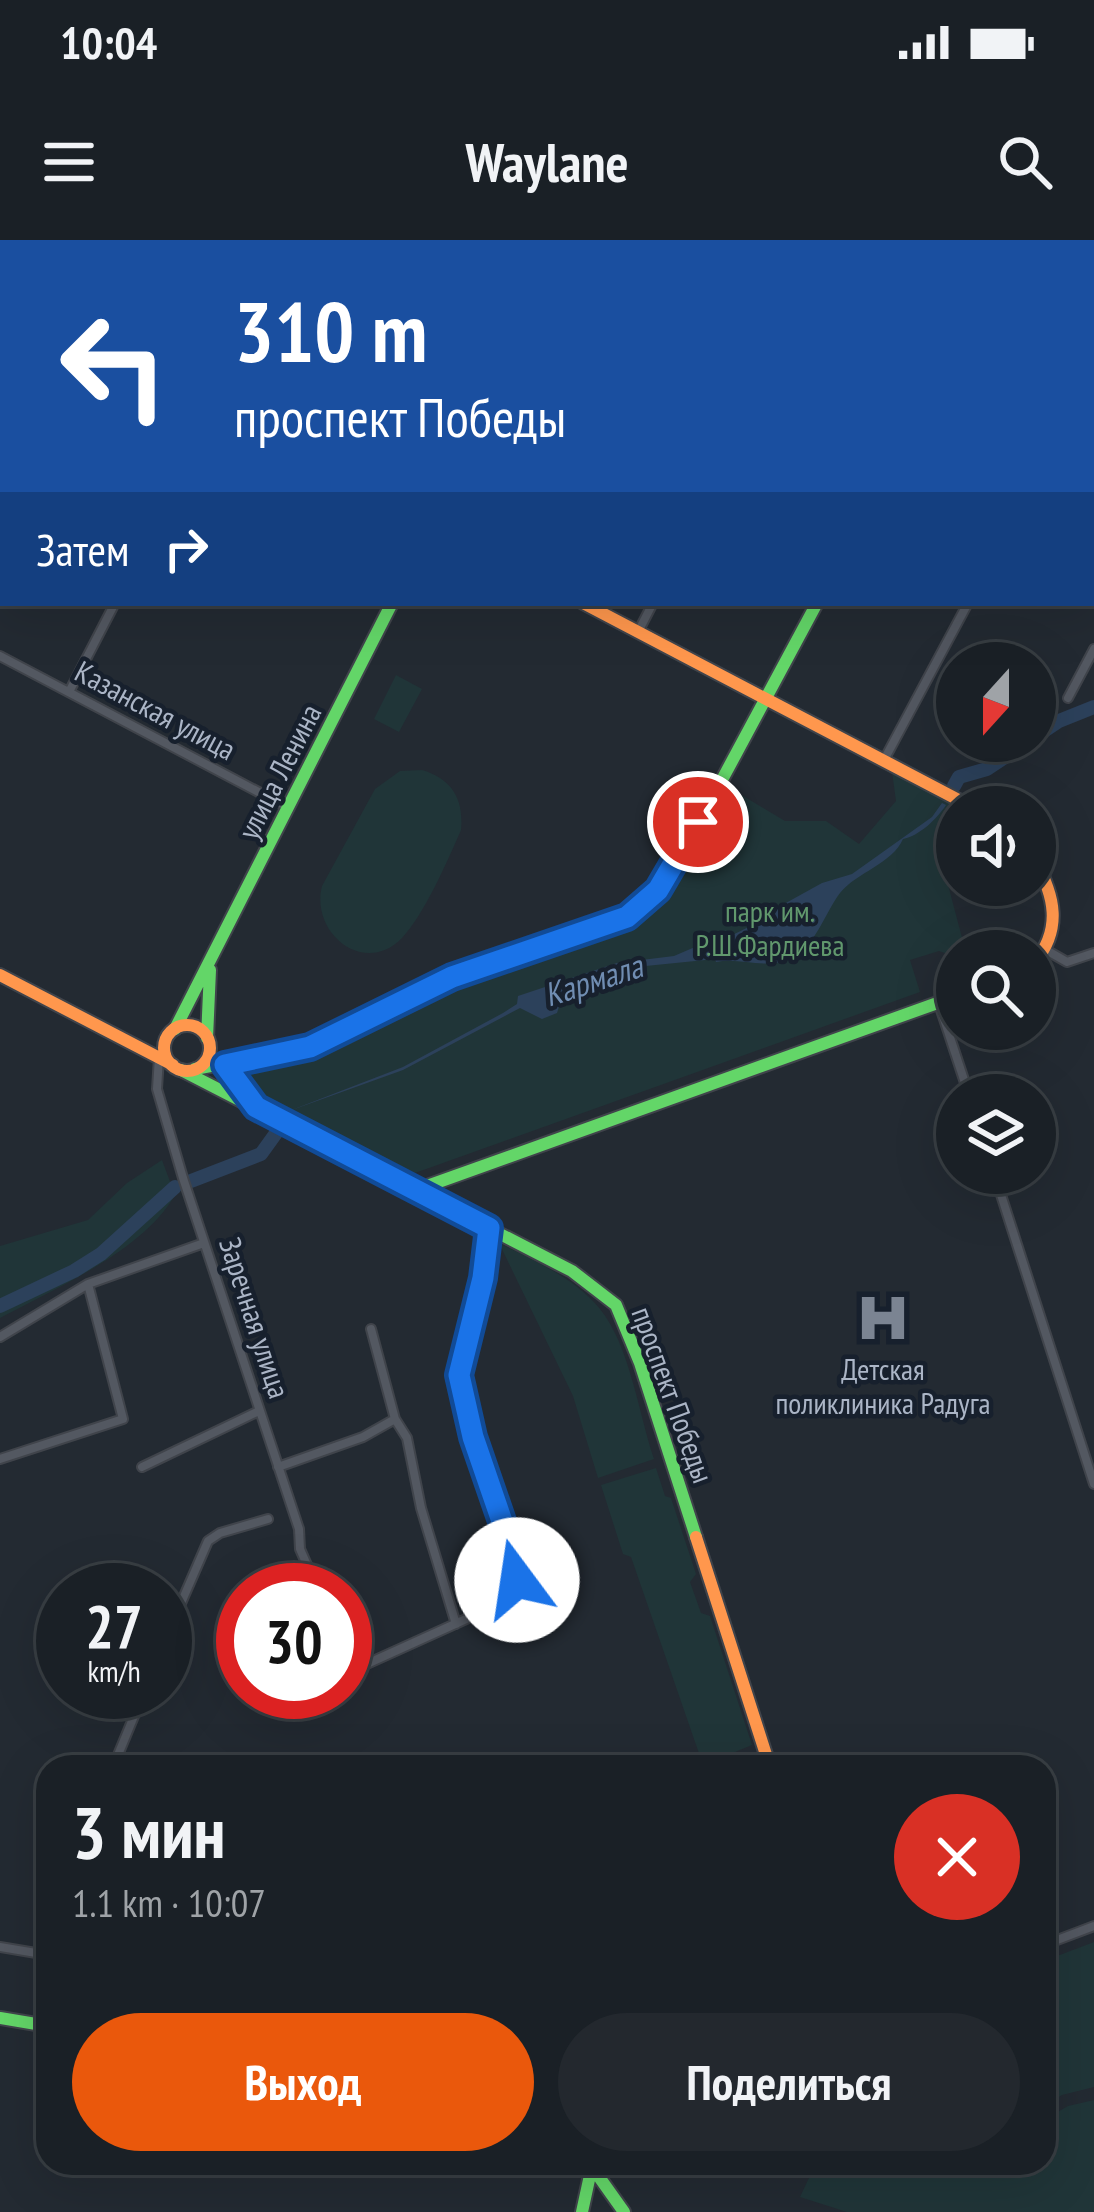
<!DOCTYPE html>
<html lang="ru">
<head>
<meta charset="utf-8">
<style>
	:root { --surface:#1a2026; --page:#23282e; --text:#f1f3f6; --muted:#9fa3a7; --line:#383e43; --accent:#ea580c }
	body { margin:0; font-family:"PT Sans Narrow",sans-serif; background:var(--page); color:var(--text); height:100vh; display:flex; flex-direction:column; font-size:45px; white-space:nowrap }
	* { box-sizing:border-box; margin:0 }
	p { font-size:39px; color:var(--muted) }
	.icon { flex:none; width:66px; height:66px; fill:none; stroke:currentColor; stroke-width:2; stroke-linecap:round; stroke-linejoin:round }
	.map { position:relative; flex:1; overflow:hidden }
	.sheet { position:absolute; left:36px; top:1515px; width:1020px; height:420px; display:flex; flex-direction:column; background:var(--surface); border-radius:36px; box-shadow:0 12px 48px #0002,0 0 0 3px var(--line) }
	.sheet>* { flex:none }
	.top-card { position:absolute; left:0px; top:0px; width:1095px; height:366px; box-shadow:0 12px 48px #0002,0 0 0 3px var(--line); background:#1a4fa0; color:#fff; overflow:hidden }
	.needle { width:78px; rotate:201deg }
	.controls { position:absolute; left:936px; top:402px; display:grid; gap:24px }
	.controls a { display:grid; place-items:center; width:120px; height:120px; border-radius:50%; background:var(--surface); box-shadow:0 12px 48px #0002,0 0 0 3px var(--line); font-size:60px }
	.speed { position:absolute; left:36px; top:1323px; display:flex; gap:24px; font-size:60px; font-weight:700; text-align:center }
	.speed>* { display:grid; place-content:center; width:156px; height:156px; border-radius:50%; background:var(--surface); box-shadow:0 12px 48px #0002,0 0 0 3px var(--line); line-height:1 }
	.speed small { font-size:30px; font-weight:400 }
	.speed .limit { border:18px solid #d22; background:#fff; color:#111 }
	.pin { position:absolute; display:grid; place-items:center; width:102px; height:102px; color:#fff; margin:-51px; border:6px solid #fff; border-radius:50%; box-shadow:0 3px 12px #0007 }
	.me { position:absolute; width:132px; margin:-66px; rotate:346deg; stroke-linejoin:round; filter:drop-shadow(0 0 9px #0008) }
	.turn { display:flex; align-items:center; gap:42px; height:252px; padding:0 36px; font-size:54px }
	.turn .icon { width:156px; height:156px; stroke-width:2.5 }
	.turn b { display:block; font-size:84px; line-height:102px }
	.then { display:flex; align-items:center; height:114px; padding:0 36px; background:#0003; gap:24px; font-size:45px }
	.round { display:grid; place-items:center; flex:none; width:126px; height:126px; border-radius:63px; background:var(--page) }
	.head { display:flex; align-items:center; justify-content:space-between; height:204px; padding:0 36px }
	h1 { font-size:72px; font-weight:700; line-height:90px }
	.action { display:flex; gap:24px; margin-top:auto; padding:24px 36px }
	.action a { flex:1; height:138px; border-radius:72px; background:var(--accent); color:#fff; font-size:48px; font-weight:700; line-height:138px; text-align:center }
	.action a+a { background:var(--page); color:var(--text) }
	.status { display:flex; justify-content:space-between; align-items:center; height:84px; padding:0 60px; background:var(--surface); direction:ltr }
	.status svg { height:33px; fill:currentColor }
	header { display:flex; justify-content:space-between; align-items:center; height:156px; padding:0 36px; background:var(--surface); font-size:54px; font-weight:700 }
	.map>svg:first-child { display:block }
	.green { fill:#203538 }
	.water { fill:#2c415b }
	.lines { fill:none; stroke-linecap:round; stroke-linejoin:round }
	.river { stroke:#2c415b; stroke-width:14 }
	.street-casing { stroke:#40444b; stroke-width:12 }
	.fast-casing { stroke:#40444b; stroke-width:16 }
	.slow-casing { stroke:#40444b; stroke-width:16 }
	.street { stroke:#535861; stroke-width:8 }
	.fast { stroke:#63d668; stroke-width:12 }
	.slow { stroke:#ff974d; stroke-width:12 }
	.route-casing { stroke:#114b97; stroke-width:30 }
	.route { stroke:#1a73e8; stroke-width:21 }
	.labels { text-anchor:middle; stroke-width:9; stroke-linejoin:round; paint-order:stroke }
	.street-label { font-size:30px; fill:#abb5c6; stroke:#17202d }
	.park-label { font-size:30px; fill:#61986d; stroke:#17202d }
	.poi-label { font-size:30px; fill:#abb5c6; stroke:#17202d }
	.water-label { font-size:33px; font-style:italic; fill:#708db2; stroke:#17202d }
</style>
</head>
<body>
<div class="status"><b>10:04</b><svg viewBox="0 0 49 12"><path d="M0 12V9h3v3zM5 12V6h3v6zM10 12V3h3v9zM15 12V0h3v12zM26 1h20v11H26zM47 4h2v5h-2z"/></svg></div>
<header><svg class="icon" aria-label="menu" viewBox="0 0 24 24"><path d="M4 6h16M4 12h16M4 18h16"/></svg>Waylane<svg class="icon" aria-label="search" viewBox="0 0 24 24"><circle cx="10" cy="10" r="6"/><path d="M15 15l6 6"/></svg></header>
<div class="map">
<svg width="1094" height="1972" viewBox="0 0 1094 1972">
	<rect width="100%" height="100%" fill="#232a32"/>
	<path class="green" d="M396,435L422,449L399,492L374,479Z
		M422,530C452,539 464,559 461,590C448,620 424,675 402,698C364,737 310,693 322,646L375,549L400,531Z
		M892,532L957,567V628L946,637L965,709L957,711V717L939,711L910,720L920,752L415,933L266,860L249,843L247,835L252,831L312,819L456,744L612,692L646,673L671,644L720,542L785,581H826L859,604L896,561Z
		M162,920L175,955C143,1011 56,1048 0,1078V1006L88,980L127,943Z
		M499,1003C534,1021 574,1037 600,1069C630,1106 639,1175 654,1219L598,1238L573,1156Z
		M656,1228L665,1256L671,1258L696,1334L690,1342L701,1373L710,1376L752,1505L703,1525L631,1317L623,1314L601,1245Z
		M499,1233L535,1328L530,1337L519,1335L489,1237Z
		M1094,1702V1847L1062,1855L1044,1866V1721Z
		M1094,1860V1972H847L800,1957L816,1923H1044V1880L1068,1866Z"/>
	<path class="water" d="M942,563L946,565C937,579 919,596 903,599C892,624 857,632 840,653C824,674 815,708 790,719C764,730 741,717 716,722L715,719L616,729L564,751L557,773L542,779L520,768L403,830L289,871L403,827L503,773L517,764L518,756L617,723L674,716L702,704H714L761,681L765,666L775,669L822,643L852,634L932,577Z"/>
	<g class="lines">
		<path class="river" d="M1035,497L1059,481L1094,467
			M954,546L959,537L987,529L1029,501
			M191,941L261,914L279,889
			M0,1066L74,1031L101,1014L175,947"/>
		<defs>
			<path id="street" d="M490,0L496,3
				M692,0L698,3
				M208,3L209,0
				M839,3L841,0
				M1092,130L1094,126
				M1092,209L1094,210
				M0,231L3,225
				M638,392L653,363
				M0,416L287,567
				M69,452L115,363
				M1068,458L1094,409
				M884,520L968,363
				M1046,710L1067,722L1094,713
				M939,764L969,855
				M159,817L157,849L183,938L299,1289L300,1309L318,1350
				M994,933L1094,1244
				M371,1089L395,1179L407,1198L421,1268L456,1384
				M0,1097L88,1044L204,1003
				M0,1219L123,1179L88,1044
				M142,1227L259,1171
				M278,1227L363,1197L395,1179
				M165,1400L208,1301L220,1293L268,1279
				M349,1432L486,1370L510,1355L517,1337L515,1319L473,1197L459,1135L483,1038L489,988
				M113,1527L144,1452
				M1044,1705L1094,1686
				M0,1707L48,1715"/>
			<path id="fast" d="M583,3L585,0
				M1002,3L1003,0
				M175,789L392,363
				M207,798L210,730
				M221,820L251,861
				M195,829L311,807L452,737L594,691L645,665L662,645L716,551L817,363
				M181,830L572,1031L616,1065L640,1123L696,1297
				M422,953L430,945L957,756
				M0,1778L48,1786
				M592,1927L624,1972
				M582,1972L592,1926"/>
			<path id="slow" d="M0,60L3,61
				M583,363L972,567
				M1035,621C1055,656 1062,689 1035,722
				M0,735L173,825
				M164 808a23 23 0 1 1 46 0a23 23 0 1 1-46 0Z
				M696,1297L770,1527"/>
		</defs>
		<use href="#street" class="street-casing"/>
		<use href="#fast" class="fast-casing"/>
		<use href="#slow" class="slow-casing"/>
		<use href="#street" class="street"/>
		<use href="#fast" class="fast"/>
		<use href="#slow" class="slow"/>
	</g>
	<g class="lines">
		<defs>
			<path id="route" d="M517,1340L515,1319L473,1197L459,1135L483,1038L489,988L256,867L225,825L310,807L452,737L627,677L658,650L698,582"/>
		</defs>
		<use href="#route" class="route-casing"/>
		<use href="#route" class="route"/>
	</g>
	<defs>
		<symbol id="hospital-bare" viewBox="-9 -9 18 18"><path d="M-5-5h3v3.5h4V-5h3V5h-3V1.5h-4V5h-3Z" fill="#7b8492" stroke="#17202d" stroke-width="2.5" paint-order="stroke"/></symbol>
	</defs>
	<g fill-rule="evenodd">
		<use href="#hospital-bare" x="845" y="1040" width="76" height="76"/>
	</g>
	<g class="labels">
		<g class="street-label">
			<text transform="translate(155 471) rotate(28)" y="10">Казанская улица</text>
			<text transform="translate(280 532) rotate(-63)" y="10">улица Ленина</text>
			<text transform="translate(254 1078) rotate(72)" y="10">Заречная улица</text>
			<text transform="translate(672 1155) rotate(70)" y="10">проспект Победы</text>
		</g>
		<g class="park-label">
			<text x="770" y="682">парк им.<tspan x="770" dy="34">Р.Ш.Фардиева</tspan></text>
		</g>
		<g class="poi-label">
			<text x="883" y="1140">Детская<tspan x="883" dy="34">поликлиника Радуга</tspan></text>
		</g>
		<g class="water-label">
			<text transform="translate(593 740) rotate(-18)" y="12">Кармала</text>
		</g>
	</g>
</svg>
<div class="controls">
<a><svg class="needle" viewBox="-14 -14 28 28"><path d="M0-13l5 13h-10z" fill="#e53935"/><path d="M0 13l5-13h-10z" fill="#9fa3a7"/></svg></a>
<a><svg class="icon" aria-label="sound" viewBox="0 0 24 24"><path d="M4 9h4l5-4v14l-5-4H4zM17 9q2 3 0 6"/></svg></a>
<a><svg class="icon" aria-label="search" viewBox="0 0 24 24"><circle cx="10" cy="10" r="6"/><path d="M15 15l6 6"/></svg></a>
<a><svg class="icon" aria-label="layers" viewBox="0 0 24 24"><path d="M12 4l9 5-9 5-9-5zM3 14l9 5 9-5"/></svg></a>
</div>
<div class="speed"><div>27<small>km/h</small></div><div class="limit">30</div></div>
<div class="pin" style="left:698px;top:582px;background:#d93025"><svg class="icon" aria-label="arrive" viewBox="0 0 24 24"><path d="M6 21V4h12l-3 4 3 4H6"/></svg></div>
<svg class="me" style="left:517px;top:1340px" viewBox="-20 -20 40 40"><circle r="19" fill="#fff"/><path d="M0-13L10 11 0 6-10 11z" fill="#1a73e8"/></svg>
<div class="top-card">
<div class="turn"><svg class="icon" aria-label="left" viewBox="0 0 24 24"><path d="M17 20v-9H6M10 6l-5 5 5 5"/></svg><div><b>310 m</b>проспект Победы</div></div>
<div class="then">Затем<svg class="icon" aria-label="right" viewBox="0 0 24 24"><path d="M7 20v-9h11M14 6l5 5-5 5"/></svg></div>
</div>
<section class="sheet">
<div class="head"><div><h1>3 мин</h1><p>1.1 km · 10:07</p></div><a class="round" style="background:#d93025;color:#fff"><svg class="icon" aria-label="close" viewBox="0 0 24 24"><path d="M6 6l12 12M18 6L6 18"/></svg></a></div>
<div class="action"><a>Выход</a><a>Поделиться</a></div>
</section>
</div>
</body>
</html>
